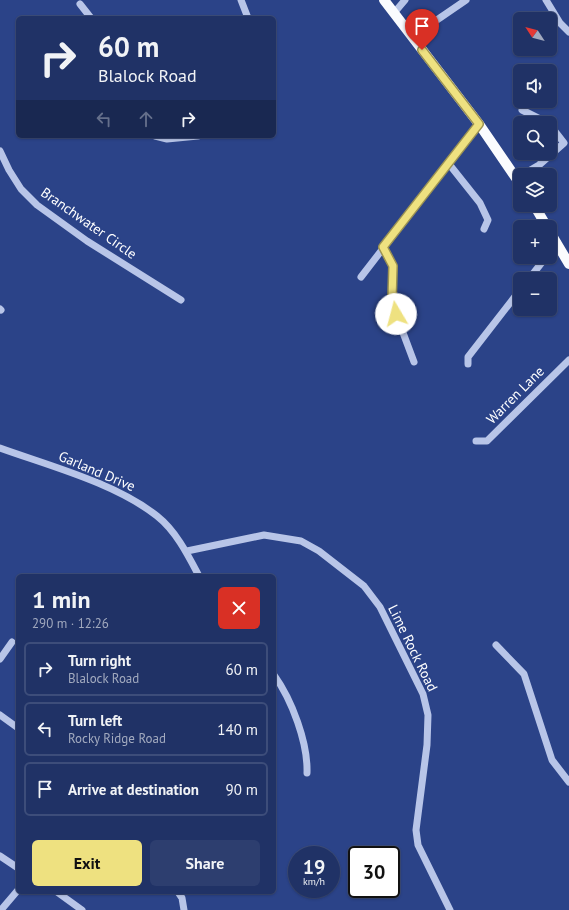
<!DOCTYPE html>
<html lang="en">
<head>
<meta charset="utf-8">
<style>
	:root { --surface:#203266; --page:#2d3e6f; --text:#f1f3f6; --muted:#a2aabf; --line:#3d4d7a; --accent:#eee180 }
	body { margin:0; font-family:"PT Sans",sans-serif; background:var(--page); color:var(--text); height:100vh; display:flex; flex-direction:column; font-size:15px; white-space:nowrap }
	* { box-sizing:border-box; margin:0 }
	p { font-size:13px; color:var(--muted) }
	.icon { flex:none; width:22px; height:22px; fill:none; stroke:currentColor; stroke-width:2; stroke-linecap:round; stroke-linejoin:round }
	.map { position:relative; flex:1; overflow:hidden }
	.details { position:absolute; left:16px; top:574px; width:260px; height:320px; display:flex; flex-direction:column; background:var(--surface); border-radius:6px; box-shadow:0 1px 3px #0004,0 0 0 1px var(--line) }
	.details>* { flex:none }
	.banner { position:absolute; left:16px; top:16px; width:260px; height:122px; border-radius:6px; box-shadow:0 1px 3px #0004,0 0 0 1px var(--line); background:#203266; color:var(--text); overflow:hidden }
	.needle { width:26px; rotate:306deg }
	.fabs { position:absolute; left:513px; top:12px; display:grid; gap:8px }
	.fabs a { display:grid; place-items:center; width:44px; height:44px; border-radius:6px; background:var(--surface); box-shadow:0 1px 3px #0004,0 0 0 1px var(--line); font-size:20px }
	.speed { position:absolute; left:288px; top:846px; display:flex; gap:8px; font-size:20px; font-weight:700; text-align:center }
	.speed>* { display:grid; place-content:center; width:52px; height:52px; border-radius:50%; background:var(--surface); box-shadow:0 1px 3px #0004,0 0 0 1px var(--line); line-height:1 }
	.speed small { font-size:10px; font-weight:400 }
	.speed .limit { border:2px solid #111; border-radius:6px; background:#fff; color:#111 }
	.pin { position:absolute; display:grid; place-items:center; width:34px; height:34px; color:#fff; margin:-41px -17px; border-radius:50% 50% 50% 0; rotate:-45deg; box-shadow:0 0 4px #0007 }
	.pin .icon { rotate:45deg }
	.me { position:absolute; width:44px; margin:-22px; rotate:352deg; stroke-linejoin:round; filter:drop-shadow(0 0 3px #0008) }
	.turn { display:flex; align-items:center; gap:14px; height:84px; padding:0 16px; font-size:18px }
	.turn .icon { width:52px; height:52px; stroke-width:2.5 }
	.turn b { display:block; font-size:28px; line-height:34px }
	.lanes { display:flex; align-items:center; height:38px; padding:0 16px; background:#0003; justify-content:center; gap:20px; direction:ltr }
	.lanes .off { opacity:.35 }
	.round { display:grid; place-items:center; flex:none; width:42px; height:42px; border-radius:6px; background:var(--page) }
	.head { display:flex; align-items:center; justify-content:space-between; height:68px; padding:0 16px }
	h1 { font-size:24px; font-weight:600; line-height:30px }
	.primary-button { display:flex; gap:8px; margin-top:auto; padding:8px 16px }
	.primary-button a { flex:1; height:46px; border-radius:6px; background:var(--accent); color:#111; font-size:16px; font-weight:600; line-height:46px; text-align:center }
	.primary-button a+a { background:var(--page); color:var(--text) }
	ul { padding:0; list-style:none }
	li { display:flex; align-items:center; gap:12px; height:54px; margin:0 8px 6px; padding:0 8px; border:2px solid var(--line); border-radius:6px }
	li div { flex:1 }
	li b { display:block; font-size:15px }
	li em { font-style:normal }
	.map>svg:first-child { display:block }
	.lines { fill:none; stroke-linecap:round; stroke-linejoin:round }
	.minor { stroke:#b8c5e8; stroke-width:7 }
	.major { stroke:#fafbfe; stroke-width:10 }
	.route-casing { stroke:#9b9253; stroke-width:10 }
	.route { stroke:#eee180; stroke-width:7 }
	.labels { text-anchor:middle; stroke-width:3.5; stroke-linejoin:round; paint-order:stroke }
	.street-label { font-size:14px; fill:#fff; stroke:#2b4388 }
</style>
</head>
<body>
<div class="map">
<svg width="569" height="910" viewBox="0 0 569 910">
	<rect width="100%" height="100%" fill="#2b4388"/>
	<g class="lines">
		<path class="minor" d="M241,0L248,18
			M546,0L560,23L569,32
			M80,4L91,18
			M394,13L405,0
			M412,37L466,0
			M522,110L548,123
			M155,136L167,139L198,136
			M0,151L9,170L21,189L37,205L87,241L181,300
			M449,164L480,203L488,220L484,229
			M522,175L539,165L564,143L550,125
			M383,247L393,266L392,299L396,314L414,362
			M550,252L557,242
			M361,277L479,124
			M529,279L546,257
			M0,309L1,310
			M468,364V357L520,290
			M476,441H487L569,360
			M0,448C50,466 115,483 157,516C176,531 188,555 199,576
			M187,551L264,535L301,541L319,551L364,586L380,607L423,694L428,715L427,745L416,830L418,845L450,910
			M496,645L524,674L552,760L569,782
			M0,659L12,642
			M274,675C292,700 308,743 307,773
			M0,715L18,728
			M0,856L18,868
			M57,892L82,910
			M178,892L182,898L184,910
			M1,910L18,890"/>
		<path class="major" d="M384,0L479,124L520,184
			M534,205L547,227
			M550,232L569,264"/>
	</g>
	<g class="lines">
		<defs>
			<path id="route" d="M396,314L392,299L393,266L383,247L479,124L422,50"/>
		</defs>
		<use href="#route" class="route-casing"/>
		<use href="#route" class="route"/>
	</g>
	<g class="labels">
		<g class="street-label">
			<text transform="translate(89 223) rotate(35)" y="5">Branchwater Circle</text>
			<text transform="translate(515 395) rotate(-45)" y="5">Warren Lane</text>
			<text transform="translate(97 471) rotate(23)" y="5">Garland Drive</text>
			<text transform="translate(413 648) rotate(64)" y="5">Lime Rock Road</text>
		</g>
	</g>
</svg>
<div class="fabs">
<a><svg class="needle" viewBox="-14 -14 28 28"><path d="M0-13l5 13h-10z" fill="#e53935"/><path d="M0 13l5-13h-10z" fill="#a2aabf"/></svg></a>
<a><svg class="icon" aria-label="sound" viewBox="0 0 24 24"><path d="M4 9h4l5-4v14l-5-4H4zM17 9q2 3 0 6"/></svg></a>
<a><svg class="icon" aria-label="search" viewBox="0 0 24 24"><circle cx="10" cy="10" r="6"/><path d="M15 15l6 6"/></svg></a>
<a><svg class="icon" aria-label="layers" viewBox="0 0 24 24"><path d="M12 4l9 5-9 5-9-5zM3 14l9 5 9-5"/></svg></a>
<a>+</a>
<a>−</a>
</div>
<div class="speed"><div>19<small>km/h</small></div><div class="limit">30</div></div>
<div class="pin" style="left:422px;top:50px;background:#d93025"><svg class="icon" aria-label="arrive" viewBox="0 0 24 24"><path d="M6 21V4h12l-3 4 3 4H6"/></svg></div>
<svg class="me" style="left:396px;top:314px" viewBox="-20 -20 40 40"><circle r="19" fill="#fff"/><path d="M0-13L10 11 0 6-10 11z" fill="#eee180"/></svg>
<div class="banner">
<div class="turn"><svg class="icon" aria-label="right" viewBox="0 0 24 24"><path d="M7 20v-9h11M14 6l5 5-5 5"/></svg><div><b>60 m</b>Blalock Road</div></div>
<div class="lanes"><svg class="icon off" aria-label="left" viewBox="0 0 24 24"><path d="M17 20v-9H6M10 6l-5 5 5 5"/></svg><svg class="icon off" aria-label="ahead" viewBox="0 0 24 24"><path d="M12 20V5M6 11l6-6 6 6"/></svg><svg class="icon" aria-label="right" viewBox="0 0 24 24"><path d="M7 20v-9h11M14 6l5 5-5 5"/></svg></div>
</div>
<section class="details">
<div class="head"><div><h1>1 min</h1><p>290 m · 12:26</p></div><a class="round" style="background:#d93025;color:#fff"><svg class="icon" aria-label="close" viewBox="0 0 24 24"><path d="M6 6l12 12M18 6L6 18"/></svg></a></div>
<ul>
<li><svg class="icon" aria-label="right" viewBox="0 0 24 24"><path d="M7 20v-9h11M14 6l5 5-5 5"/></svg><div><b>Turn right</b><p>Blalock Road</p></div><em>60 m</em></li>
<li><svg class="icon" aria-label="left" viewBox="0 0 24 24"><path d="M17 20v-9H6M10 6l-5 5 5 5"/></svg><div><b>Turn left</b><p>Rocky Ridge Road</p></div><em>140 m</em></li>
<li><svg class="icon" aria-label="arrive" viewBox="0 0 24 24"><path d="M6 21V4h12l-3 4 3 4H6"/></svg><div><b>Arrive at destination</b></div><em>90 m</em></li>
</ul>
<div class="primary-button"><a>Exit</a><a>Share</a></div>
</section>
</div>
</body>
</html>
